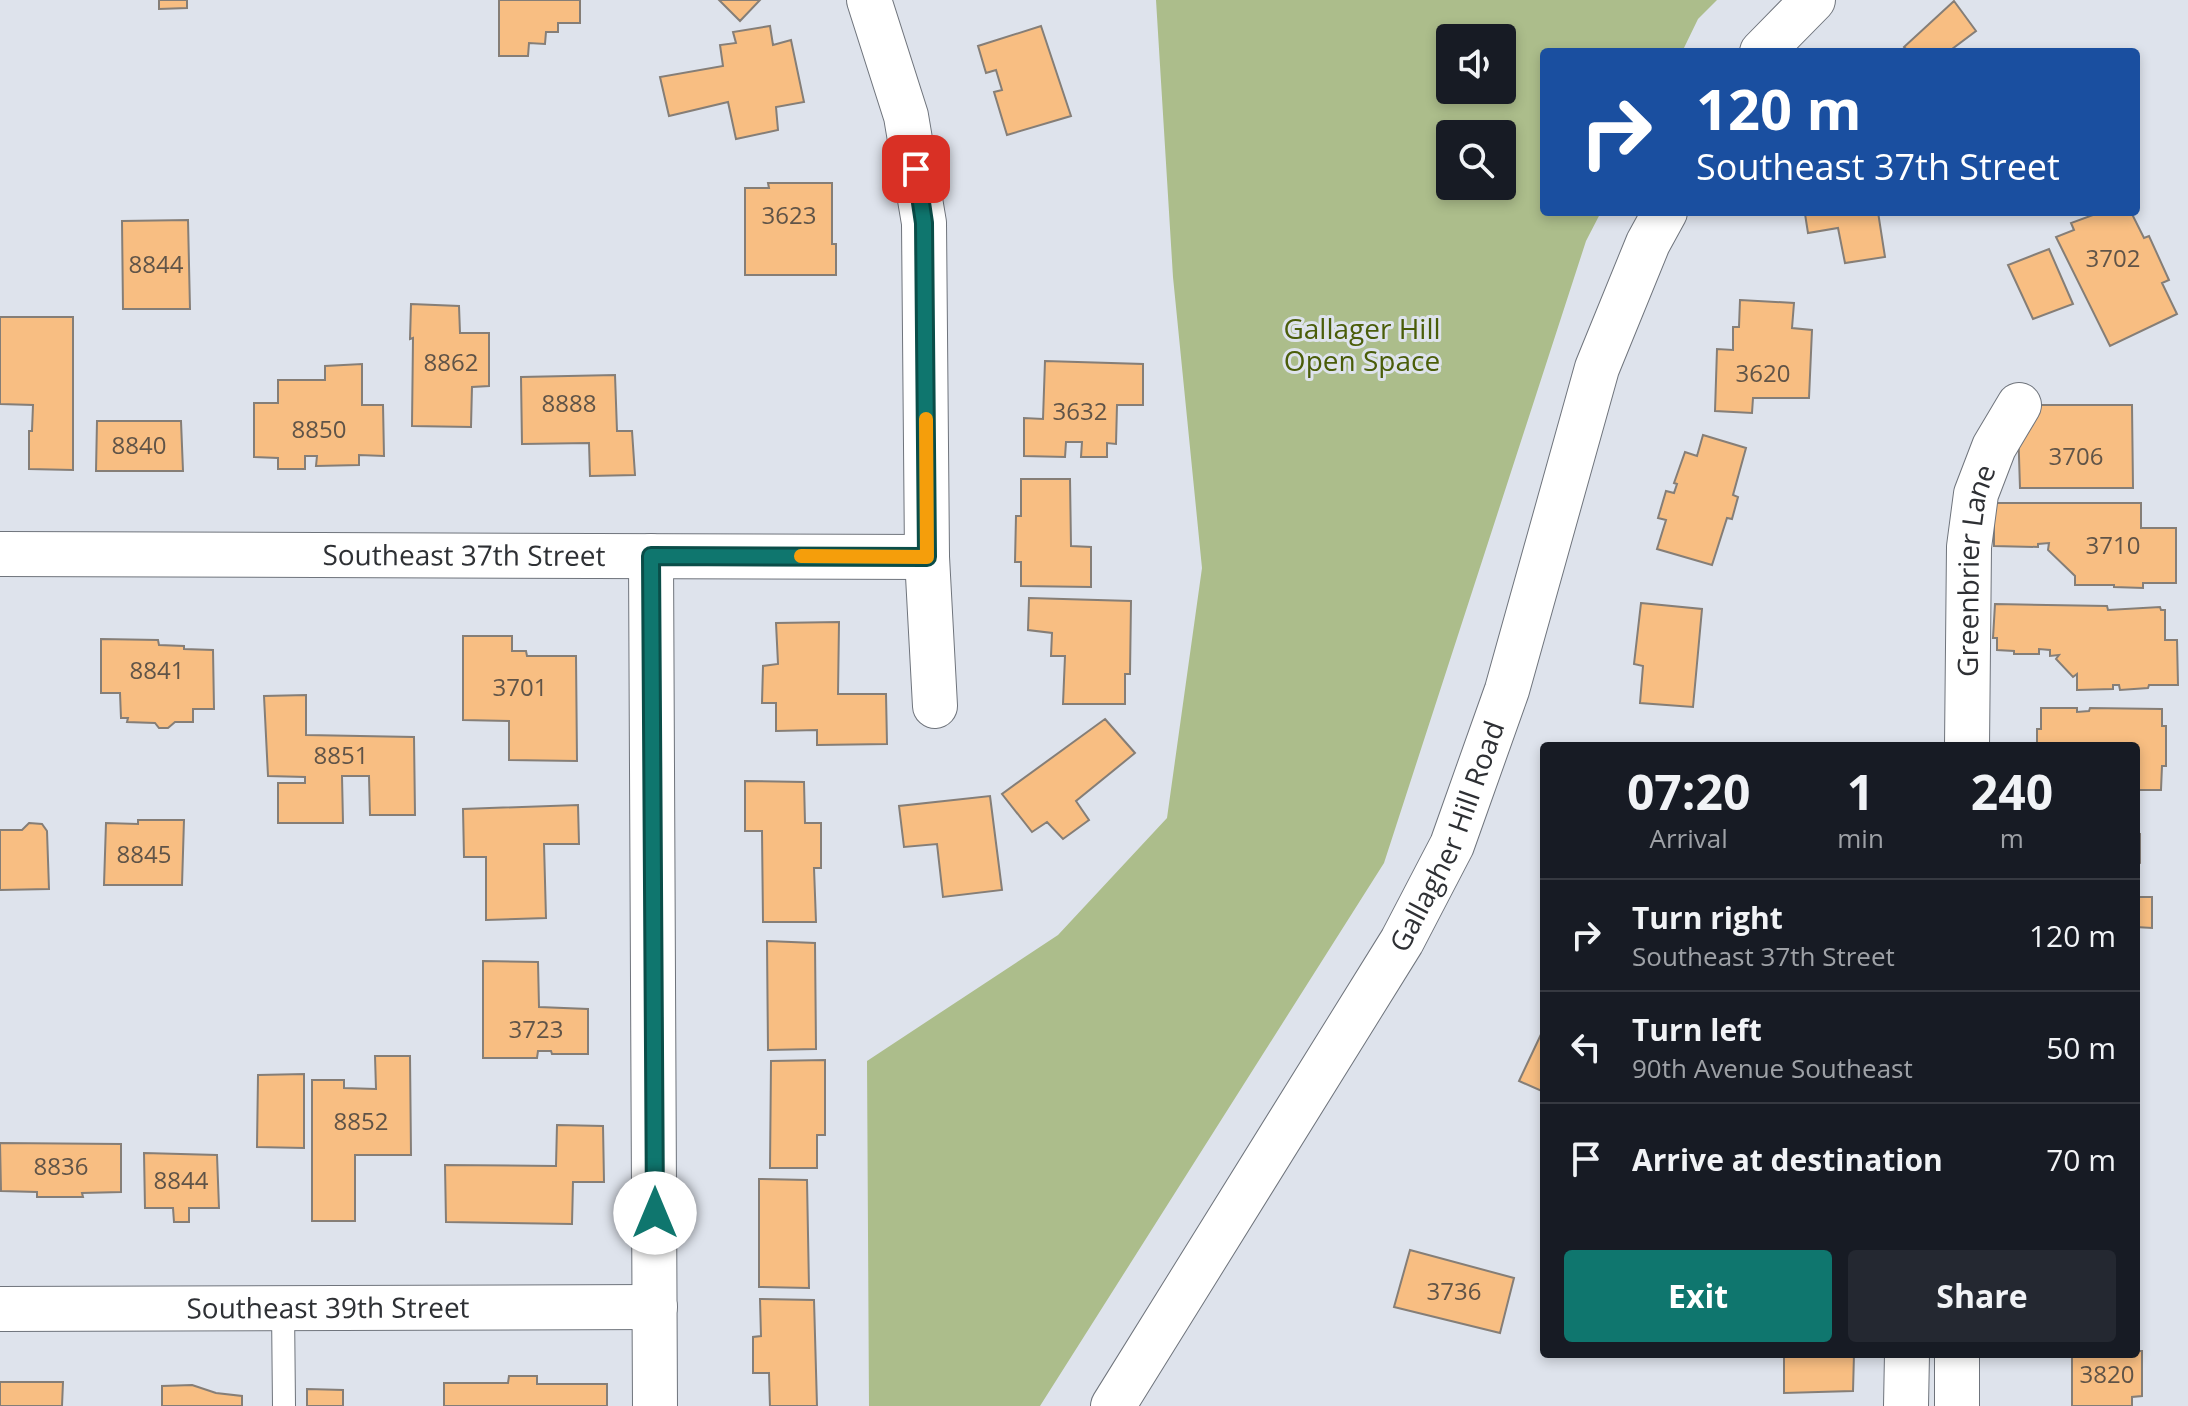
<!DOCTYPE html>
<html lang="en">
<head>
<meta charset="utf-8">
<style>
	:root { --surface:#171b24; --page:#242831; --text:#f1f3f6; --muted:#9ea1a6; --line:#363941; --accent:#0f766e }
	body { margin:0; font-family:"Open Sans",sans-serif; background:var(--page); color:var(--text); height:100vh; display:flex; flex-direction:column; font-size:30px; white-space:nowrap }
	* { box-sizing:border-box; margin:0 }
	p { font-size:26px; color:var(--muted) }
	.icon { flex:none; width:44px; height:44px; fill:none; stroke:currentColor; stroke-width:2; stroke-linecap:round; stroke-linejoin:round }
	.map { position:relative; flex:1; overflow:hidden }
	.details { position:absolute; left:1540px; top:742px; width:600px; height:616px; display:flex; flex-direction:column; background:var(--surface); border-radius:8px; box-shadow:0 4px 12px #0003 }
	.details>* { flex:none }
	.guide { position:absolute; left:1540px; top:48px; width:600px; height:168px; border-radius:8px; box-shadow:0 4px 12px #0003; background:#1a4fa0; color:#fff; overflow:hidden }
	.tools { position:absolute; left:1436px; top:24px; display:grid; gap:16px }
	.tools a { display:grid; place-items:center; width:80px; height:80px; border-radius:8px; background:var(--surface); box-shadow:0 4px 12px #0003; font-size:40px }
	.pin { position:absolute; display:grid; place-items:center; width:68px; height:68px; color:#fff; margin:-34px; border-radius:16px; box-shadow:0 4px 12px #0006 }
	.me { position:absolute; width:88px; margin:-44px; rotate:0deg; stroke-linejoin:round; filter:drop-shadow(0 0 6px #0008) }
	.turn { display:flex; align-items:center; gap:28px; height:168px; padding:0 24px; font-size:36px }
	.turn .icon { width:104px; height:104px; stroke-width:2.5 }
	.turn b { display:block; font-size:56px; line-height:68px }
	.eta { display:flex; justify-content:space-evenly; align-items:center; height:136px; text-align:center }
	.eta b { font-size:48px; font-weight:700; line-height:56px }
	.button { display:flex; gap:16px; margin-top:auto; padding:16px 24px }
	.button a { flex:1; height:92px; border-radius:8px; background:var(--accent); color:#fff; font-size:32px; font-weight:700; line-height:92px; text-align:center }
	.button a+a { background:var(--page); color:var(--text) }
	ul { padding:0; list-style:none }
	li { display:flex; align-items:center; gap:24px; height:112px; padding:0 24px; border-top:2px solid var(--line) }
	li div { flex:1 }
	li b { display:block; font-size:30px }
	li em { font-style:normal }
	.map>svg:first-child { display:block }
	.green { fill:#acbd8b; fill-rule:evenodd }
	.building { fill:#f8be82; stroke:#857e77; stroke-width:2 }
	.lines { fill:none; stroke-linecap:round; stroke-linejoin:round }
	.lane-casing { stroke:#6f747c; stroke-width:24 }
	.street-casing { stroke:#6f747c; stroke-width:46 }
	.secondary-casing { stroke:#6f747c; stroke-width:46 }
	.lane { stroke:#fff; stroke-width:22 }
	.street { stroke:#fff; stroke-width:44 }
	.secondary { stroke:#fff; stroke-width:44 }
	.route-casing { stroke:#0a4d48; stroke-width:20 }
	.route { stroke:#0f766e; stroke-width:14 }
	.slow { stroke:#f59e0b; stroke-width:14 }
	.labels { text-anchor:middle; stroke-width:6; stroke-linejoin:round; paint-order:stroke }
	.number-label { font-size:24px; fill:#605448 }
	.park-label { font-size:28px; fill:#4a5d09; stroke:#dee3ec }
	.street-label { font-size:28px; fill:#2e3034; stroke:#dee3ec }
</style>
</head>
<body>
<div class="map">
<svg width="2188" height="1406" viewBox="0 0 2188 1406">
	<rect width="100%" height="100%" fill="#dee3ec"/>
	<path class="green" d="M1156,0H1717L1698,19L1682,52H1544V212H1601L1586,241L1384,863L1040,1406H869L867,1061L1058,935L1167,818L1202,568L1173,277ZM1450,38H1502V90H1450ZM1450,134H1502V186H1450Z"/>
	<path class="building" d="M159,0H187V8L159,9Z
		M499,0H580V23H558V32H546L545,44L529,43L528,56H499Z
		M719,0H760L740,21Z
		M1954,1L1976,31L1948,52H1909L1904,47Z
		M770,26L773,45L791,40L804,102L776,107L778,130L736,139L728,102L669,116L660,77L723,66L720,45L736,43L733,32Z
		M1041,26L1071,116L1007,135L994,92L1002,90L996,70L986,73L978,46Z
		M768,183H832V244H836V275H745V188H769Z
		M1813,212H1878L1885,257L1845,263L1838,228L1808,233L1805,214Z
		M2101,212H2106L2108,215L2131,212L2144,238L2149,236L2169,280L2162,283L2177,314L2110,346L2056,237L2074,230L2071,223Z
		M188,220L190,309H123L122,221Z
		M2049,249L2073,304L2033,319L2008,265Z
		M1740,300L1794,303L1792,328L1812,330L1809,398H1753L1752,413L1715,411L1717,349L1733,350V327H1739Z
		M411,304L459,306L460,333H489V386L472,387L471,427L412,426L413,338L410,339Z
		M0,317H73V470L29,469V431H32L33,405L0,404Z
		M1045,361L1143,364V405H1117L1116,444L1107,443V457H1081L1082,442H1066L1065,457L1024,456V418L1043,419Z
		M362,364V405H383L384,456L359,455V465L316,466L317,456H305V469H278V458L254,457V403H278V380H325V366Z
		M615,375L617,431H632L635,475L590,476L589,443L522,444L521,377Z
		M2027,405H2132L2133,488H2020L2018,425Z
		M97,421H181L183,471H96Z
		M1703,435L1746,448L1733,495L1738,497L1732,519L1727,518L1712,565L1657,549L1666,520L1658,518L1666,491L1674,493L1677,484L1674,483L1685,452L1697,456Z
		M1021,479H1070L1071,546L1091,547V587L1021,586V562H1015L1016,516H1021Z
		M1994,503H2141V528H2176V583H2143V588L2114,587V585H2075V576L2048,550L2049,543L2038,544V547L1994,546Z
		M1029,598L1131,601L1130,674H1125V704H1063L1065,656H1051L1052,633L1028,630Z
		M1641,603L1702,609L1693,707L1640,703L1643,666L1634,664Z
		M1995,604L2107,606L2108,610L2160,607L2161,610H2165V640H2177L2178,685H2149L2148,688L2120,690L2119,685H2113V689L2077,690V674L2073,677L2056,659L2059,655L2050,656V650L2039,649V654H2014V651L1997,650V638H1993Z
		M839,622L838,694H886L887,744L817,745V730L776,731V703H762L763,666L778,664L776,623Z
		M463,636H512V651H526L527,656H576L577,761L509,760V721L463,720Z
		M101,639L158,640L159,645L184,646V649L213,650L214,709H193V722H175L168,728H159L155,723L127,722L128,718H121L120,693H101Z
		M306,695V735L414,737L415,815H370L369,776H342L343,823H278V783H305V777L268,776L264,696Z
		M2041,708H2077V712L2089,711L2090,708L2162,709V726H2166V766H2162L2161,790H2136V746H2037V729H2041Z
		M1105,719L1135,753L1076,801L1089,820L1063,839L1047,822L1032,832L1002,794Z
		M745,781L804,782L805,823H821V868H814L816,922H763L762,831H745Z
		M990,796L1002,890L943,897L937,844L904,847L899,806Z
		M578,805L579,844H544L546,918L486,920V857H464L463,809Z
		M138,820H184L182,885H104L106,823L138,824Z
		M29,823L42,824L47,831L49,889L0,890V830H22Z
		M2136,834H2140V863L2136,864Z
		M2136,897H2152V928L2136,927Z
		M767,941L815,943L816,1049L768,1050Z
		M483,961L538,962L539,1007L588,1009V1054H552L551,1051H538L537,1058H483Z
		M1544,1028V1092L1519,1081Z
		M375,1056H410L411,1155H355V1221H312V1080H344V1088L376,1089Z
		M825,1060V1135H817V1168H770L771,1061Z
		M304,1074V1148L257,1147L258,1075Z
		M557,1125L603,1126L604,1182H573L572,1224L446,1222L445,1165L556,1166Z
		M0,1143L121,1144V1192L82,1193L83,1197H37V1192L1,1191Z
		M144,1153L217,1155L219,1208H189V1222H174L173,1208H145Z
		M759,1179L807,1180L809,1288L759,1287Z
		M1410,1250L1514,1278L1500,1333L1394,1307Z
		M760,1299L814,1300L817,1406H770L769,1373H753V1337L761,1336Z
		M2136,1351H2142V1396L2132,1397V1406H2072V1354H2136Z
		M1784,1354H1854L1853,1391L1784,1393Z
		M509,1376H537V1384H607V1406H444V1383H508Z
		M0,1382H63L62,1406H0Z
		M192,1385L216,1393L242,1396V1406H162V1386Z
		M307,1389L343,1390V1406H307Z"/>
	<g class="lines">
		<defs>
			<path id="lane" d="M283,1308L284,1406"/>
			<g id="street">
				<path d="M869,0L906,116L924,223L927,557L935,706"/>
				<path id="s1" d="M0,554L927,557"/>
				<path d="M651,556L655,1406"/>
				<path id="s2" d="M1967,746L1969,547L1976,494L1994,447L2019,405"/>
				<path id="s3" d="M0,1309L655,1307"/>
				<path d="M1906,1406L1907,1354"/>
				<path d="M1957,1406V1354"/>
			</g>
			<g id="secondary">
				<path d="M1762,52L1813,0"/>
				<path id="s4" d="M1113,1406L1402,941L1452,845L1507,690L1597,368L1648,243L1665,212"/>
			</g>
		</defs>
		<use href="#lane" class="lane-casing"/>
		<use href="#street" class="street-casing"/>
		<use href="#secondary" class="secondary-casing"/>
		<use href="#lane" class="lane"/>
		<use href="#street" class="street"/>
		<use href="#secondary" class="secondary"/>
	</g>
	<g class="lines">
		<defs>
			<path id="route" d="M655,1213L651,556L927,557L924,223L916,169"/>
		</defs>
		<use href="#route" class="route-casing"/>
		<use href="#route" class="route"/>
		<path class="slow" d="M801,556L927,557L926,419"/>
	</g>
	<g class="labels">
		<g class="number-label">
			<text x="789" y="224">3623</text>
			<text x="2113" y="267">3702</text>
			<text x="156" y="273">8844</text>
			<text x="451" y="371">8862</text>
			<text x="1763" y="382">3620</text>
			<text x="569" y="412">8888</text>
			<text x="1080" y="420">3632</text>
			<text x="319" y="438">8850</text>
			<text x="139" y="454">8840</text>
			<text x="2076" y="465">3706</text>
			<text x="2113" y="554">3710</text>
			<text x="157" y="679">8841</text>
			<text x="520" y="696">3701</text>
			<text x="341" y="764">8851</text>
			<text x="144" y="863">8845</text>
			<text x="536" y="1038">3723</text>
			<text x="361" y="1130">8852</text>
			<text x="61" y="1175">8836</text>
			<text x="181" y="1189">8844</text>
			<text x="1454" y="1300">3736</text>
			<text x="2107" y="1383">3820</text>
		</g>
		<g class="park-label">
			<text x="1362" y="339">Gallager Hill<tspan x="1362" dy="32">Open Space</tspan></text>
		</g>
		<g class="street-label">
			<text dy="10" stroke="none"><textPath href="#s1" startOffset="464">Southeast 37th Street</textPath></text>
			<text dy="10" stroke="none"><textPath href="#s2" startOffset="176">Greenbrier Lane</textPath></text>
			<text dy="10" stroke="none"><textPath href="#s4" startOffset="662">Gallagher Hill Road</textPath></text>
			<text dy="10" stroke="none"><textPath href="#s3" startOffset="328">Southeast 39th Street</textPath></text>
		</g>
	</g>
</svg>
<div class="tools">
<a><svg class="icon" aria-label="sound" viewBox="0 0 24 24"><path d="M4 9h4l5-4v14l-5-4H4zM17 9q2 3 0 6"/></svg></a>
<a><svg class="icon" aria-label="search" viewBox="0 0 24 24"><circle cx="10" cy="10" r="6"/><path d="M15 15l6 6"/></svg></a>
</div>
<div class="pin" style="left:916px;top:169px;background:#d93025"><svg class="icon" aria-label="arrive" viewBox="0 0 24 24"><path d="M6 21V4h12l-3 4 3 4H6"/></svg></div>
<svg class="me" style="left:655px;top:1213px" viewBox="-20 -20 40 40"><circle r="19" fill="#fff"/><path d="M0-13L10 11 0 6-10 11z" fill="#0f766e"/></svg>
<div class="guide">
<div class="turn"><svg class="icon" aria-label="right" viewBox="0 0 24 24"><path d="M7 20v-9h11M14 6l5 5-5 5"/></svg><div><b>120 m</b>Southeast 37th Street</div></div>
</div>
<section class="details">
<div class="eta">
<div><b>07:20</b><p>Arrival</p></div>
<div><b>1</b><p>min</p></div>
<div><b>240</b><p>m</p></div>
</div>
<ul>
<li><svg class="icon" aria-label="right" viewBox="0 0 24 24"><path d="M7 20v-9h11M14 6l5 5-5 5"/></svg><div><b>Turn right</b><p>Southeast 37th Street</p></div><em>120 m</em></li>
<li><svg class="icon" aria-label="left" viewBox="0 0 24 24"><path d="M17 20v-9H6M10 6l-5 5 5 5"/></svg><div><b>Turn left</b><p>90th Avenue Southeast</p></div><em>50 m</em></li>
<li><svg class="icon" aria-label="arrive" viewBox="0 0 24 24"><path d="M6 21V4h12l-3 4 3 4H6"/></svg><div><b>Arrive at destination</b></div><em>70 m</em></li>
</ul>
<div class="button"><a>Exit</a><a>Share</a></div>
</section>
</div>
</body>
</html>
